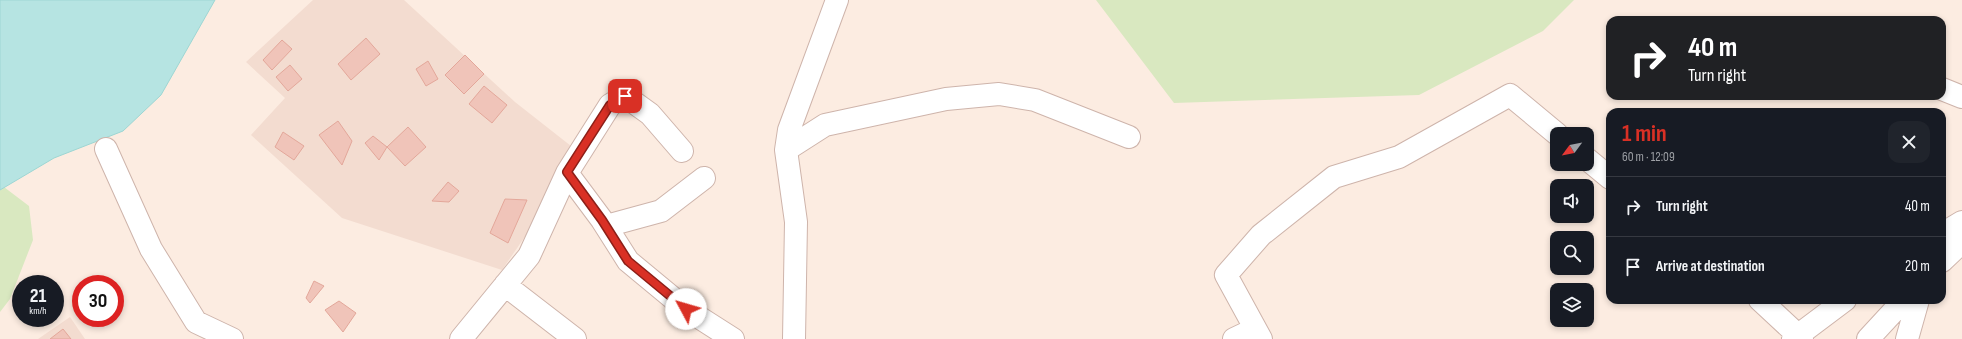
<!DOCTYPE html>
<html lang="en">
<head>
<meta charset="utf-8">
<style>
	:root { --surface:#171b24; --page:#20242c; --text:#f1f3f6; --muted:#9ea1a6; --line:#363941; --accent:#d93025 }
	body { margin:0; font-family:"Sofia Sans Condensed",sans-serif; background:var(--page); color:var(--text); height:100vh; display:flex; flex-direction:column; font-size:15px; white-space:nowrap }
	* { box-sizing:border-box; margin:0 }
	p { font-size:13px; color:var(--muted) }
	.icon { flex:none; width:22px; height:22px; fill:none; stroke:currentColor; stroke-width:2; stroke-linecap:round; stroke-linejoin:round }
	.map { position:relative; flex:1; overflow:hidden }
	.details { position:absolute; left:1606px; top:108px; width:340px; height:196px; display:flex; flex-direction:column; background:var(--surface); border-radius:12px; box-shadow:0 2px 6px #0003 }
	.details>* { flex:none }
	.hud { position:absolute; left:1606px; top:16px; width:340px; height:84px; border-radius:12px; box-shadow:0 2px 6px #0003; background:#202124; color:#fff; overflow:hidden }
	.needle { width:26px; rotate:238deg }
	.tools { position:absolute; left:1550px; top:127px; display:grid; gap:8px }
	.tools a { display:grid; place-items:center; width:44px; height:44px; border-radius:8px; background:var(--surface); box-shadow:0 2px 6px #0003; font-size:20px }
	.speed { position:absolute; left:12px; top:275px; display:flex; gap:8px; font-size:20px; font-weight:700; text-align:center }
	.speed>* { display:grid; place-content:center; width:52px; height:52px; border-radius:50%; background:var(--surface); box-shadow:0 2px 6px #0003; line-height:1 }
	.speed small { font-size:10px; font-weight:400 }
	.speed .limit { border:6px solid #d22; background:#fff; color:#111 }
	.pin { position:absolute; display:grid; place-items:center; width:34px; height:34px; color:#fff; margin:-17px; border-radius:8px; box-shadow:0 2px 6px #0006 }
	.me { position:absolute; width:44px; margin:-22px; rotate:309deg; stroke-linejoin:round; filter:drop-shadow(0 0 3px #0008) }
	.turn { display:flex; align-items:center; gap:14px; height:84px; padding:0 16px; font-size:18px }
	.turn .icon { width:52px; height:52px; stroke-width:2.5 }
	.turn b { display:block; font-size:28px; line-height:34px }
	.round { display:grid; place-items:center; flex:none; width:42px; height:42px; border-radius:12px; background:var(--page) }
	.overview { display:flex; align-items:center; justify-content:space-between; height:68px; padding:0 16px }
	h1 { font-size:24px; font-weight:700; line-height:30px; color:var(--accent) }
	ul { padding:0; list-style:none }
	li { display:flex; align-items:center; gap:12px; height:60px; padding:0 16px; border-top:1px solid var(--line) }
	li div { flex:1 }
	li b { display:block; font-size:15px }
	li em { font-style:normal }
	.map>svg:first-child { display:block }
	.residential { fill:#f3dcd0 }
	.green { fill:#d9e8c0 }
	.water { fill:#b6e4e2; stroke:#9dd6d3 }
	.building { fill:#f0c4b9; stroke:#e3a79a }
	.lines { fill:none; stroke-linecap:round; stroke-linejoin:round }
	.minor-casing { stroke:#ceb4ab; stroke-width:24 }
	.minor { stroke:#fff; stroke-width:22 }
	.route-casing { stroke:#8d1f18; stroke-width:10 }
	.route { stroke:#d93025; stroke-width:7 }
</style>
</head>
<body>
<div class="map">
<svg width="1962" height="339" viewBox="0 0 1962 339">
	<rect width="100%" height="100%" fill="#fcece1"/>
	<path class="residential" d="M313,0H404L515,102L571,146L548,203L502,270L342,218L251,135L285,98L246,62Z
		M70,317L85,339H38Z"/>
	<path class="green" d="M1096,0H1574L1543,31L1419,95L1174,103Z
		M0,184L29,206L33,240L10,299L0,312Z"/>
	<path class="water" d="M0,0H215L161,95L123,131L54,158L0,190Z"/>
	<path class="building" d="M366,38L380,54L351,80L338,64Z
		M282,40L292,49L272,70L263,60Z
		M465,55L484,74L464,94L445,75Z
		M428,61L438,79L426,86L416,69Z
		M290,65L302,79L288,91L276,77Z
		M484,86L507,105L492,123L469,104Z
		M338,121L352,141L342,165L319,135Z
		M408,127L426,147L405,166L387,147Z
		M283,132L304,146L294,160L275,147Z
		M373,136L387,147L379,160L365,143Z
		M448,182L459,191L449,202L432,201Z
		M505,199L527,200L508,243L490,233Z
		M314,281L324,286L310,303L306,298Z
		M339,301L356,313L343,332L325,310Z
		M63,329L71,339H50Z"/>
	<g class="lines">
		<defs>
			<path id="minor" d="M1942,89L1962,97
				M106,149L151,249L196,322L232,339
				M786,150L825,125L946,99L999,94L1035,100L1129,137
				M1587,159L1610,178
				M567,173L602,220L628,261L686,309L733,339
				M606,226L661,211L704,178
				M1942,234L1962,222
				M1942,261L1962,242
				M505,285L575,339
				M1760,300L1802,339
				M461,339L529,256L567,173L610,105L625,96L650,114L682,151
				M794,339L796,222L786,150L789,130L837,0
				M1234,339L1255,329
				M1261,339L1226,275L1261,235L1334,177L1399,157L1510,95L1557,134
				M1793,339L1845,300
				M1868,339L1904,300
				M1907,339L1918,300"/>
		</defs>
		<use href="#minor" class="minor-casing"/>
		<use href="#minor" class="minor"/>
	</g>
	<g class="lines">
		<defs>
			<path id="route" d="M625,96L610,105L567,172L602,220L628,261L686,309"/>
		</defs>
		<use href="#route" class="route-casing"/>
		<use href="#route" class="route"/>
	</g>
</svg>
<div class="tools">
<a><svg class="needle" viewBox="-14 -14 28 28"><path d="M0-13l5 13h-10z" fill="#e53935"/><path d="M0 13l5-13h-10z" fill="#9ea1a6"/></svg></a>
<a><svg class="icon" aria-label="sound" viewBox="0 0 24 24"><path d="M4 9h4l5-4v14l-5-4H4zM17 9q2 3 0 6"/></svg></a>
<a><svg class="icon" aria-label="search" viewBox="0 0 24 24"><circle cx="10" cy="10" r="6"/><path d="M15 15l6 6"/></svg></a>
<a><svg class="icon" aria-label="layers" viewBox="0 0 24 24"><path d="M12 4l9 5-9 5-9-5zM3 14l9 5 9-5"/></svg></a>
</div>
<div class="speed"><div>21<small>km/h</small></div><div class="limit">30</div></div>
<div class="pin" style="left:625px;top:96px;background:#d93025"><svg class="icon" aria-label="arrive" viewBox="0 0 24 24"><path d="M6 21V4h12l-3 4 3 4H6"/></svg></div>
<svg class="me" style="left:686px;top:309px" viewBox="-20 -20 40 40"><circle r="19" fill="#fff"/><path d="M0-13L10 11 0 6-10 11z" fill="#d93025"/></svg>
<div class="hud">
<div class="turn"><svg class="icon" aria-label="right" viewBox="0 0 24 24"><path d="M7 20v-9h11M14 6l5 5-5 5"/></svg><div><b>40 m</b>Turn right</div></div>
</div>
<section class="details">
<div class="overview"><div><h1>1 min</h1><p>60 m · 12:09</p></div><a class="round"><svg class="icon" aria-label="close" viewBox="0 0 24 24"><path d="M6 6l12 12M18 6L6 18"/></svg></a></div>
<ul>
<li><svg class="icon" aria-label="right" viewBox="0 0 24 24"><path d="M7 20v-9h11M14 6l5 5-5 5"/></svg><div><b>Turn right</b></div><em>40 m</em></li>
<li><svg class="icon" aria-label="arrive" viewBox="0 0 24 24"><path d="M6 21V4h12l-3 4 3 4H6"/></svg><div><b>Arrive at destination</b></div><em>20 m</em></li>
</ul>
</section>
</div>
</body>
</html>
